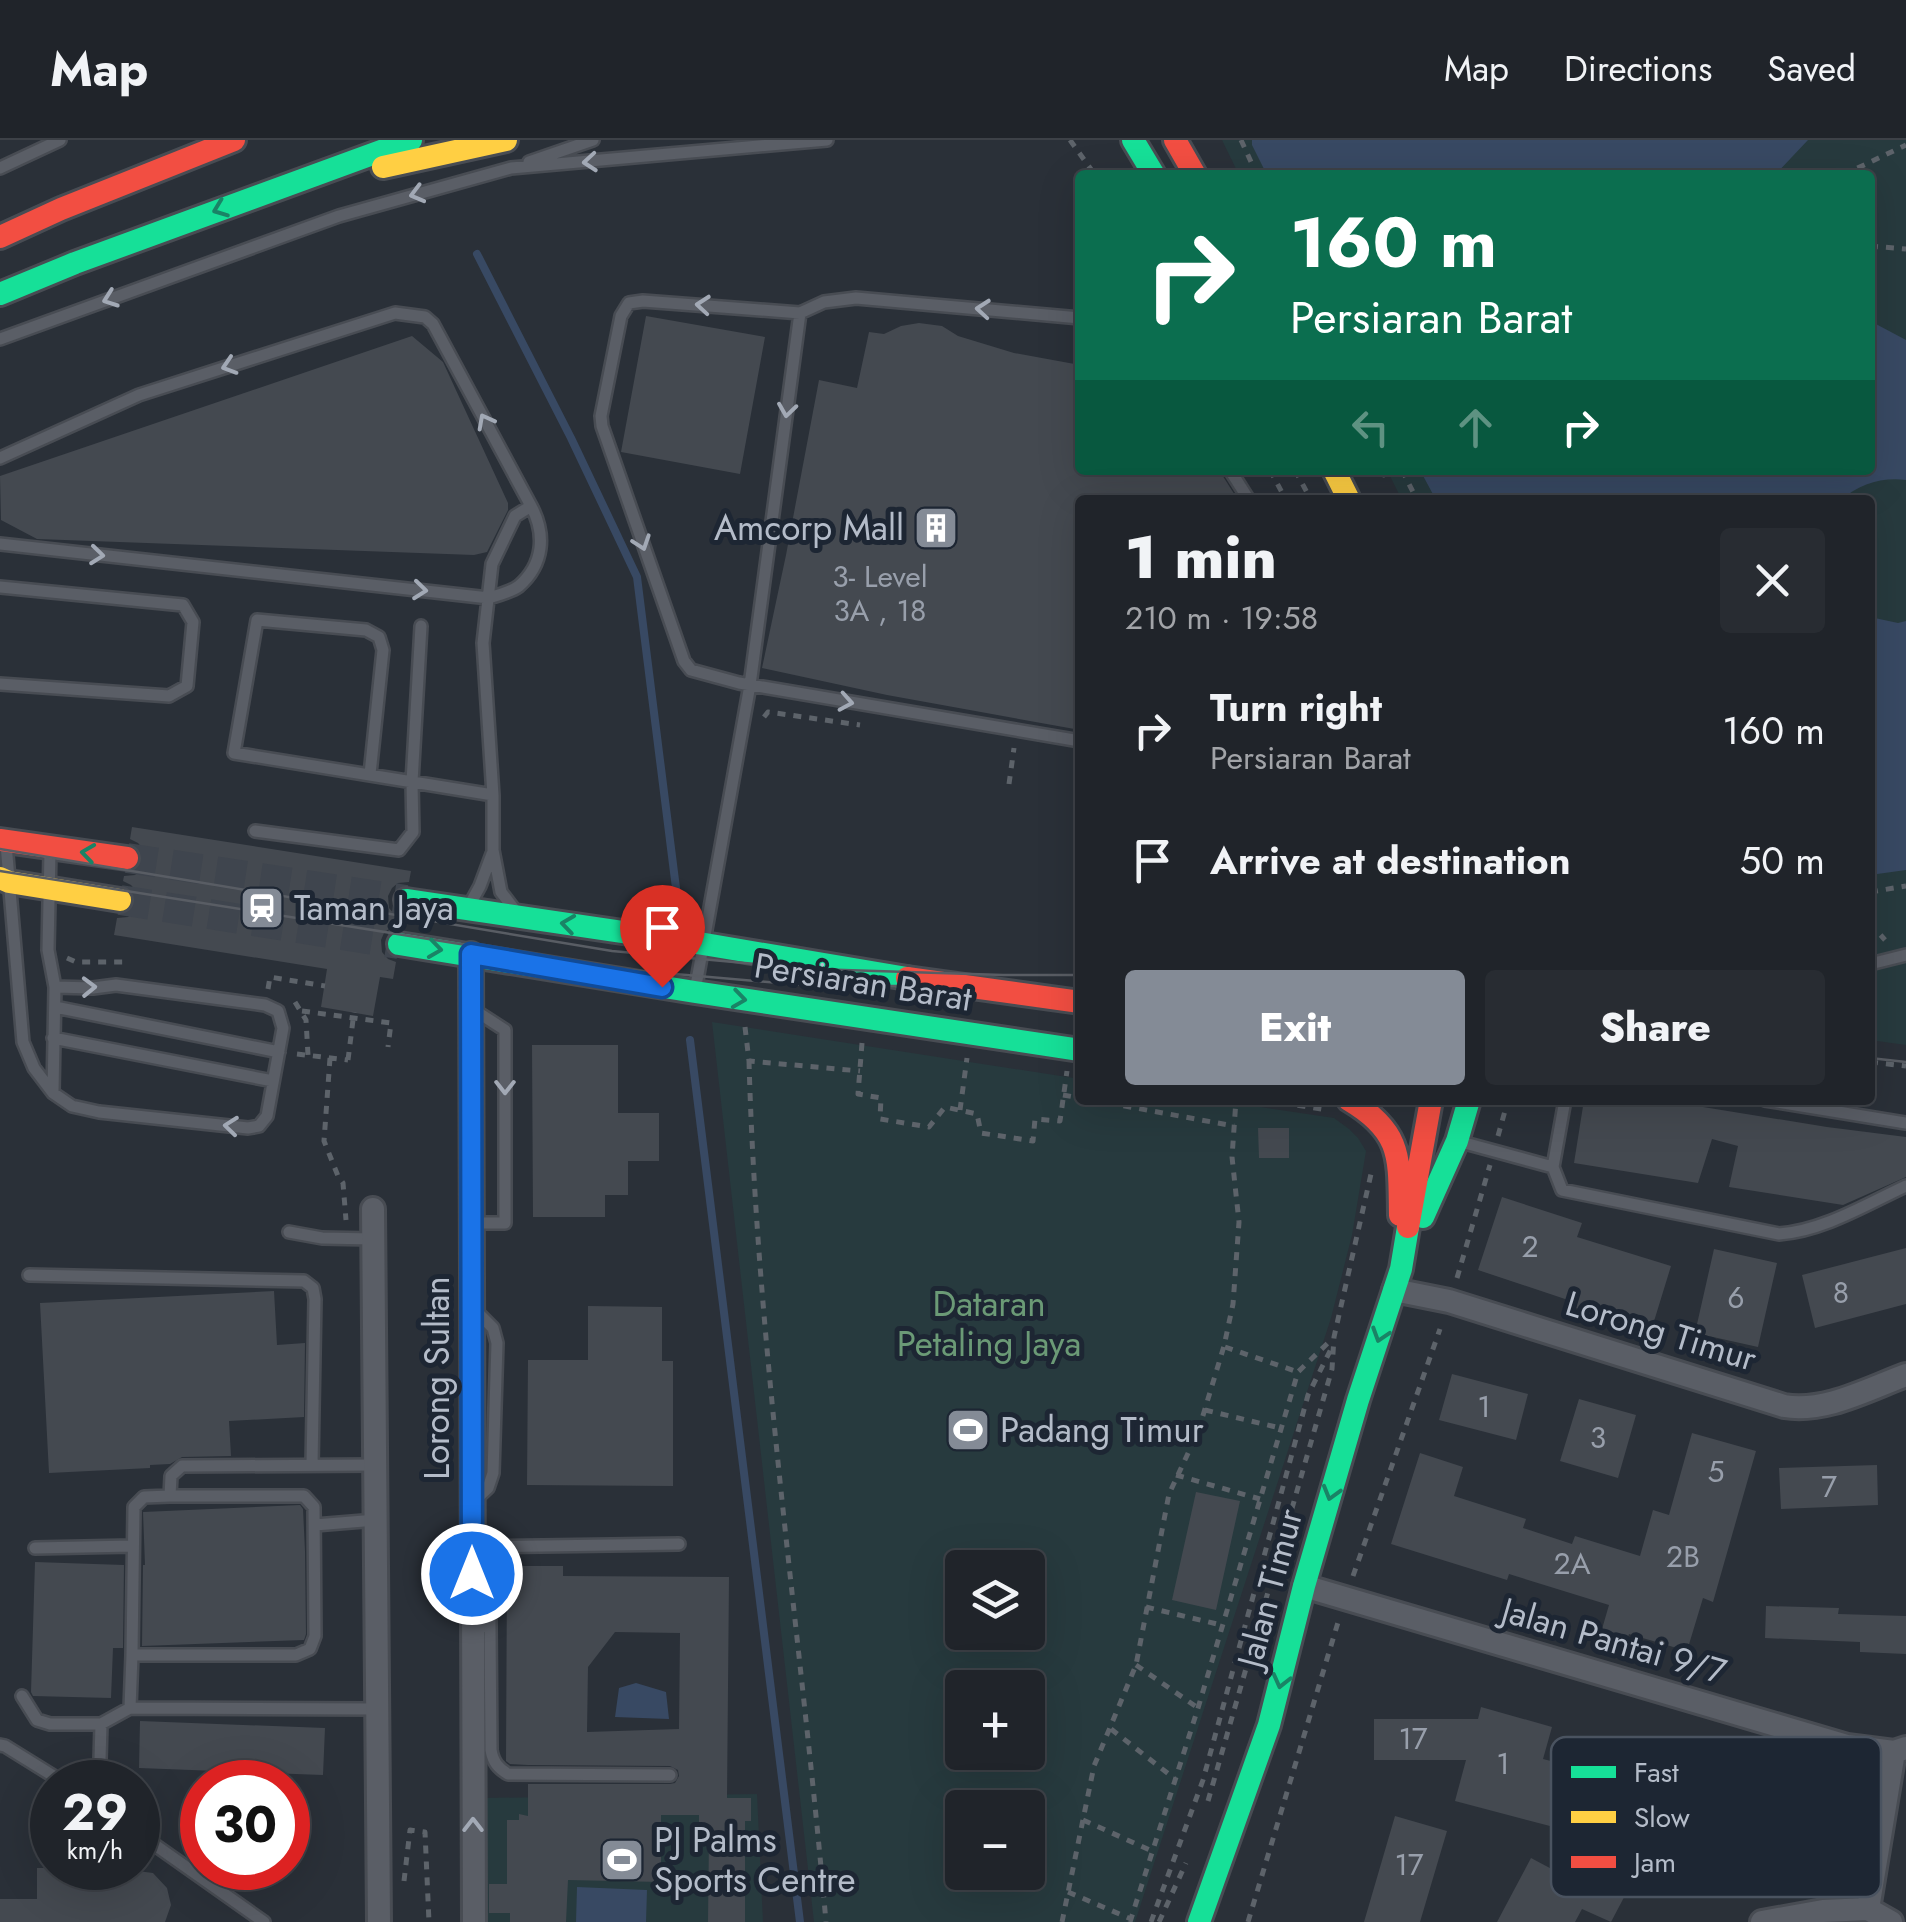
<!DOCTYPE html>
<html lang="en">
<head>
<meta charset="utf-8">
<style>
	:root { --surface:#20242a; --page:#282c32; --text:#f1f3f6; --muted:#a2a4a8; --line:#3d4147; --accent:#848b96 }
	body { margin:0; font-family:Jost,sans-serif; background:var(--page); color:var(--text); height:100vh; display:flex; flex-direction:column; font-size:38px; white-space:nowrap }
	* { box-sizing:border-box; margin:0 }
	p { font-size:32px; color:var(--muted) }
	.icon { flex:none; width:55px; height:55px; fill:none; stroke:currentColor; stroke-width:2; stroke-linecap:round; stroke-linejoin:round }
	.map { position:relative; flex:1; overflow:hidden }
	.panel { position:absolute; left:1075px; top:355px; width:800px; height:610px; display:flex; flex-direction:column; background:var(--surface); border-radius:10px; box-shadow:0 10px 40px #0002,0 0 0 2px var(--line) }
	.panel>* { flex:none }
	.hud { position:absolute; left:1075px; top:30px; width:800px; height:305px; border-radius:10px; box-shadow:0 10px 40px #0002,0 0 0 2px var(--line); background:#0b6e4f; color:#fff; overflow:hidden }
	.controls { position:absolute; left:945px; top:1410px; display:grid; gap:20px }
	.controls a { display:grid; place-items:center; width:100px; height:100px; border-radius:10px; background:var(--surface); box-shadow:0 10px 40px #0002,0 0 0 2px var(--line); font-size:50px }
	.speed { position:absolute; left:30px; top:1620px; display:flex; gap:20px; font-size:50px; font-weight:700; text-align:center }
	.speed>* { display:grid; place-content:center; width:130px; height:130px; border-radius:50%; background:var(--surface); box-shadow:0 10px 40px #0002,0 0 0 2px var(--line); line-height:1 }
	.speed small { font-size:25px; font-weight:400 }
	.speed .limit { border:15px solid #d22; background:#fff; color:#111 }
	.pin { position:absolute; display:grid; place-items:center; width:85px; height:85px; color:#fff; margin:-102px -42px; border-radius:50% 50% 50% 0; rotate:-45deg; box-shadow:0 0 10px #0007 }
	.pin .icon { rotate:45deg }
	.me { position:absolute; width:110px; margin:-55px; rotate:0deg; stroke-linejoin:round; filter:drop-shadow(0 0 8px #0008) }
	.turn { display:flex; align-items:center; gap:35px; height:210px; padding:0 50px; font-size:45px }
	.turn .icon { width:130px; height:130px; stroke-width:2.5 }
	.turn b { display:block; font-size:70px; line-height:85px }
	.lanes { display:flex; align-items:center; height:95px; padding:0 50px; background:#0003; justify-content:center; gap:50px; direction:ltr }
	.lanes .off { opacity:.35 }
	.round { display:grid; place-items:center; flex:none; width:105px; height:105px; border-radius:10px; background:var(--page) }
	.overview { display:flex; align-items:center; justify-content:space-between; height:170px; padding:0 50px }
	h1 { font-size:60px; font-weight:800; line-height:75px }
	.action { display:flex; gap:20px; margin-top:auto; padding:20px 50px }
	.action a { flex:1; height:115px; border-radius:10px; background:var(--accent); color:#fff; font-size:40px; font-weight:800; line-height:115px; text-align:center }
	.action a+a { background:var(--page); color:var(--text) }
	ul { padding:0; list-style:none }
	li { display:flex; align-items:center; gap:30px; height:130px; padding:0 50px }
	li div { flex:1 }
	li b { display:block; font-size:38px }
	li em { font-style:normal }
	header { display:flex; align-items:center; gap:60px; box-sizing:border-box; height:140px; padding:0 50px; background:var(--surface); border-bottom:2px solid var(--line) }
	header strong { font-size:48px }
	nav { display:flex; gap:55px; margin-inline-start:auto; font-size:35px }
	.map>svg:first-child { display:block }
	.green { fill:#273a3e; fill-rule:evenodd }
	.water { fill:#384963 }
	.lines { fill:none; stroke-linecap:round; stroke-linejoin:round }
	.stream { stroke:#384963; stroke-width:8 }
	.building { fill:#444950; fill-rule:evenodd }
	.secondary-tunnel { stroke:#3f454e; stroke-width:30; stroke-dasharray:30 15; stroke-linecap:butt }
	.lane-casing { stroke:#484c53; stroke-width:16 }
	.street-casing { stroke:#484c53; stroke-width:28 }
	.fast-casing { stroke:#484c53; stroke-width:28 }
	.slow-casing { stroke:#484c53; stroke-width:28 }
	.jam-casing { stroke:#484c53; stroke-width:28 }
	.path { stroke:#5d636a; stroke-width:5; stroke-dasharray:8 8; stroke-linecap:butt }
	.lane { stroke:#5a5e66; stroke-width:11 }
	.street { stroke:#5a5e66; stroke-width:22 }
	.fast { stroke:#16e098; stroke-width:22 }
	.slow { stroke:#ffcf43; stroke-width:22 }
	.jam { stroke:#f24e42; stroke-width:22 }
	.tram { stroke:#595d64; stroke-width:2.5 }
	.path-bridge { stroke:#5d636a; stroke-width:5; stroke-dasharray:8 8; stroke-linecap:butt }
	.oneway { stroke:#a2a9b5 }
	.oneway2 { stroke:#1a8366 }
	.route-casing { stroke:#114b97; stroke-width:25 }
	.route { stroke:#1a73e8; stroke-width:18 }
	.labels { text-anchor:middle; stroke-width:10; stroke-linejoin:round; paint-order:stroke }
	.number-label { font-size:30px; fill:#989fab }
	.poi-label { font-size:35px; fill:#b4bcc9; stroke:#1d2633; text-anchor:start }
	.street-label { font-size:35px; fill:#b4bcc9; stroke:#1d2633 }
	.park-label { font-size:35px; fill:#6b9a76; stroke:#1d2633 }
	.key { fill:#1d2633; stroke:#4a5360; stroke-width:2.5 }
	.key-label { font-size:28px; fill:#b4bcc9 }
</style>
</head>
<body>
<header>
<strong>Map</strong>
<nav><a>Map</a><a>Directions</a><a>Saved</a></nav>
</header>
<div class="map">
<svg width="1906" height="1782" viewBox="0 0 1906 1782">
	<rect width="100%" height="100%" fill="#2a3038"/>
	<path class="green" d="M1222,0H1906V905L1870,900V360H1402L1387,330H1870V35H1239Z
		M712,882L1080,939V960H1214L1334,978L1349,989L1358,998L1366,1011L1352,1095L1331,1178L1135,1782H814ZM962,1428H1028V1492H962ZM962,1548H1028V1612H962ZM962,1668H1028V1732H962Z
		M757,1654L763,1782H485L483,1658Z"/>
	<path class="water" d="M1252,0H1808L1775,35H1267L1252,5Z
		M1874,183L1906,200V340C1882,337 1859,344 1841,360H1436L1420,330H1870V198L1873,197Z
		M1870,477L1898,483L1906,481V730L1870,735Z
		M636,1543L666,1552L669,1579L615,1577L619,1548Z
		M577,1747L647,1750L646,1782H576Z"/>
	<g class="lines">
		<path class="stream" d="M477,114L571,298L637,437L679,772
			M690,900L800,1782"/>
	</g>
	<path class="building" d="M646,176L765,197L740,334L621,312Z
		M919,183L942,186L958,196L1014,213L1080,225V330H1219L1238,360H1080V590L887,555L762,528L786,415L819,240L857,248L869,192L884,194L901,186Z
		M412,196L443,222L508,363V370L487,412L474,415L37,399L1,380L0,336Z
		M132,687L411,731L409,742L398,743L392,748L388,756L389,768L395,775L403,778L402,786L391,787L384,793L381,800L382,812L388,819L396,822L393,839L380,837L373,876L321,867L327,829L114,795L117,778L128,777L135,771L138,764L137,752L131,745L123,741L124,736L135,735L141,730L145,722L144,710L138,703L130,699Z
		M532,905H618V973H659V1021H628V1055H605V1077H533Z
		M1584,960H1660L1827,987L1906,997V1037L1843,1065L1729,1047L1738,1006L1712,999L1698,1043L1574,1023Z
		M1258,988H1289V1018H1259Z
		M1502,1057L1582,1083L1577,1097L1671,1126L1651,1191L1576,1168L1577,1163L1478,1130Z
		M1906,1108V1164L1815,1188L1802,1135Z
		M1714,1109L1777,1123L1758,1207L1695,1193Z
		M274,1151L277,1205L305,1203L304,1277L229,1281L231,1316L182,1317L170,1324L150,1325V1328L49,1333L40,1163Z
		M588,1166L662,1167V1221H673V1346L527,1345L528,1220H588Z
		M1452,1234L1528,1254L1516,1300L1439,1280Z
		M1579,1259L1636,1275L1618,1338L1560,1321Z
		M1692,1293L1756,1311L1713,1462L1703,1458L1687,1511L1629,1494L1628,1497L1602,1489L1609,1465L1509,1434L1507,1440L1391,1404L1420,1313L1463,1327L1454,1356L1526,1379L1523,1388L1572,1404L1575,1396L1640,1416L1653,1370L1669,1375Z
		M1877,1325L1878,1365L1781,1369L1779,1328Z
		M1196,1352L1240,1361L1216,1470L1172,1460Z
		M300,1365L303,1369L305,1411L306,1494L304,1500L142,1506L143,1425H145L143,1372Z
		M35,1422L124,1425L123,1508H113L111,1558L33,1556L31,1552Z
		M507,1426H563V1436L729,1437L727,1658H751V1681H745V1782H708L709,1696H699V1675H661V1742L568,1740L566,1782H510V1773H489V1744H507V1680H519V1674L528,1676V1644H670L675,1643L679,1636L678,1630L670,1626L528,1625L510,1624L506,1621ZM615,1492L680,1493L679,1589L587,1592L588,1527Z
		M1766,1466L1839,1468L1838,1474L1906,1476V1514L1860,1512V1502L1765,1498Z
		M1481,1567L1552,1587L1543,1619L1657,1648L1661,1638L1768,1669L1773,1655L1830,1672L1807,1750L1747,1732L1752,1716L1697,1700L1685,1738L1641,1725L1611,1782L1582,1769L1575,1782H1497L1531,1718L1563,1735L1573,1692L1455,1661L1466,1620H1374V1579H1478Z
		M140,1581L325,1588L323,1635L139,1628Z
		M1395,1676L1447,1691L1420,1782H1364Z
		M37,1728H92L91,1748L130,1730L153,1733L167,1748L171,1765L165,1782H0V1759H37Z"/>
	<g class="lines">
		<path class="secondary-tunnel" d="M127,718L406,760
			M120,760L399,804"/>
		<defs>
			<path id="lane" d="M529,22L593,0
				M0,28L60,0
				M1080,178L856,158L824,162L800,173L643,161L629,163L621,176L601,276L602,286L684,521L691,530L739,543L1080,601
				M0,199L339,76L511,28L827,0
				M0,318L139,255L395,173L425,177L433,184L531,366
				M1230,330L1249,360
				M0,404L489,458C498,455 511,452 519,446C544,424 546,394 531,366L515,376L492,424L483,503L493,655V710L501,752L514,769
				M0,447L183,465L193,482L187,546L169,556L0,544
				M370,634L383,510L379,497L366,490L257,480L234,613L493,655
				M255,691L399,710L413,692L412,642L421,486
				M6,704L23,902L34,928L53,953L72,966L99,972L248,988L259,986L267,976L283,888L278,871L265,865L116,845L93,848L55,847L48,810L50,711
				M469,766L480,746L492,714
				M1870,824L1906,815
				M695,851L750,545L800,173
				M55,867L279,912
				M471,868L505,890V1083H472
				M53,898L273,941
				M53,952L55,847
				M1765,960L1906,983
				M1461,1002L1553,1027L1562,1050L1779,1094C1823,1091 1867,1064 1906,1046
				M1553,1027L1565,960
				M289,1092L322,1098L373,1099
				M29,1135L304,1141L313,1148L315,1159L312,1325
				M170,1356L144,1357L134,1367L132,1515H296L310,1509L315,1496L314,1367L304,1356H170L171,1336L182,1326L375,1325
				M474,1361L488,1348L493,1333L497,1203L493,1188L475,1170
				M315,1385L376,1380
				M489,1406L490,1486
				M472,1407L679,1404
				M35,1408L132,1406
				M473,1487L490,1486L491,1610C493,1622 498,1628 508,1634L670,1635
				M22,1556L37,1580L50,1584H101L130,1568L378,1569
				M130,1568L132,1515
				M0,1605L5,1606L63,1642
				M92,1642L100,1620L101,1584
				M138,1693L264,1782"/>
			<path id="street" d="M471,814L474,1782
				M373,1069L379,1782
				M1394,1150L1449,1161L1784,1266C1825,1273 1868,1249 1906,1235
				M1304,1446L1847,1606L1894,1612L1906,1608
				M1868,1769L1891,1782
				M1762,1782L1823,1771L1868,1769L1894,1612"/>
			<path id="fast" d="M1133,0L1154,35
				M0,154L75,123L411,0
				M406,760L704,804L907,838
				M399,804L695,852L1080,910
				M1423,1077L1457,1001L1469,960
				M1199,1782L1269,1585L1304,1446L1358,1260L1401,1129L1408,1087"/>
			<path id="slow" d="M383,27L506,0
				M1334,330L1349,360
				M0,738L9,742L120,760"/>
			<path id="jam" d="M1175,0L1195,35
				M0,97L61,69L234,0
				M0,700L127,718
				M907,838L1080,862
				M1349,960C1403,992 1399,1018 1400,1075
				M1408,1087L1431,960"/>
		</defs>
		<use href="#lane" class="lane-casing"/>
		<use href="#street" class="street-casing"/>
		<use href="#fast" class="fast-casing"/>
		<use href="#slow" class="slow-casing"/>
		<use href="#jam" class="jam-casing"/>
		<path class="path" d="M1070,0L1095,35
			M1241,0L1257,35
			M1843,35L1906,5
			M1870,106L1906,109
			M1270,330L1286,360
			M1295,330L1311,360
			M1402,330L1417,360
			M1382,337L1384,330
			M764,577L768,572L860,585
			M1009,644L1014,608
			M1870,752L1906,746
			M1870,783L1885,800
			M67,818L76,822H124
			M268,849L270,837L325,846
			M295,862L306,880L308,915
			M302,871L391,883L388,907
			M745,887L749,921L860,931
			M862,903L858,954L881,958L880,979L929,987L945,967L977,974L981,993L1033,1001L1035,979L1060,981L1067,931
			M297,914L348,920
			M330,918L324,1001L338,1036L343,1043L346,1080
			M749,921C757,1209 801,1495 826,1782
			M1870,922L1906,926
			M1063,955L1080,958
			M1092,960L1234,986
			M1266,960L1327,970
			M960,970L967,918
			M1498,996L1508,960
			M1457,1138L1490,1025
			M1225,1207L1298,1232
			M1205,1270L1280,1288
			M1176,1335L1260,1359
			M1353,1436L1440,1189
			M1146,1467L1221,1485
			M1136,1525L1198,1568
			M1111,1589L1175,1639
			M1208,1661L1332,1229L1334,1197L1371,1034
			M1083,1680L1152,1711
			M404,1741L410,1690L425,1692L429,1782
			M1068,1752L1131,1779
			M1062,1782L1094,1626L1136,1525L1169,1354L1198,1292L1224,1206L1233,1164L1239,1082L1232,1017L1236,960
			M1130,1782L1198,1568L1298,1232L1332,1199
			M1151,1782L1203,1640L1308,1255L1331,1209
			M1159,1782L1186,1723
			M1248,1782L1339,1479"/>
		<use href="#lane" class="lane"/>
		<use href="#street" class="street"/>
		<use href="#fast" class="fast"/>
		<use href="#slow" class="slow"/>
		<use href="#jam" class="jam"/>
		<path class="tram" d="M0,709L612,811L812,829L1003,835H1080
			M0,731L618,829L814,846H905
			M1870,918L1906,922"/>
		<path class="path-bridge" d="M348,920L354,872"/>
	</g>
	<defs><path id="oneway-chevron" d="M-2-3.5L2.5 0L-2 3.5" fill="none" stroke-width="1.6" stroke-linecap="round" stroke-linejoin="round" transform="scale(2.5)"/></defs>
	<g class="oneway">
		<use href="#oneway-chevron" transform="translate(590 22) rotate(175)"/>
		<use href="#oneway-chevron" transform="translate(417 54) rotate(165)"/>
		<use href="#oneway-chevron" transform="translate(110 159) rotate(160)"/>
		<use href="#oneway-chevron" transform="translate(703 165) rotate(-175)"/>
		<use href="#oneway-chevron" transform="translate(983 169) rotate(-175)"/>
		<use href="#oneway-chevron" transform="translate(229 226) rotate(162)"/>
		<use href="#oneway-chevron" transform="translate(787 270) rotate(98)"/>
		<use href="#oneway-chevron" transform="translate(485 281) rotate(-118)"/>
		<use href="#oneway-chevron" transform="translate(642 403) rotate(71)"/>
		<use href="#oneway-chevron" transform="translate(97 415) rotate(6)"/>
		<use href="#oneway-chevron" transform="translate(420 450) rotate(6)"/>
		<use href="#oneway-chevron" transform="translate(846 562) rotate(10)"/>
		<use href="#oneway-chevron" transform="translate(89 847) rotate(-1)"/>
		<use href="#oneway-chevron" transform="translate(505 947) rotate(90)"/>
		<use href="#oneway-chevron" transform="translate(231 986) rotate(-174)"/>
		<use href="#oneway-chevron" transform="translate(473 1685) rotate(-90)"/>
	</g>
	<g class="oneway2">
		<use href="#oneway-chevron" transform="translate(220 69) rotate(159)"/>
		<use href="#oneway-chevron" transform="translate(88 713) rotate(-172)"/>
		<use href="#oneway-chevron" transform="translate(568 784) rotate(-172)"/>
		<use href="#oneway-chevron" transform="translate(435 809) rotate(8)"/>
		<use href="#oneway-chevron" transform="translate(739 859) rotate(8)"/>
		<use href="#oneway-chevron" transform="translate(1380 1195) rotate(108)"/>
		<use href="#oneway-chevron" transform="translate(1331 1353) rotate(106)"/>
		<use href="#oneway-chevron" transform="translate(1281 1541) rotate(104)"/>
	</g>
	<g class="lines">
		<defs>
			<path id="route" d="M472,1434L471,814L662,847"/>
		</defs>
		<use href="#route" class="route-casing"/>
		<use href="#route" class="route"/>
	</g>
	<defs>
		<symbol id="building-square" viewBox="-11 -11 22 22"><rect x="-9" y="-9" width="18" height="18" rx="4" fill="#848b96" stroke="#1d2633"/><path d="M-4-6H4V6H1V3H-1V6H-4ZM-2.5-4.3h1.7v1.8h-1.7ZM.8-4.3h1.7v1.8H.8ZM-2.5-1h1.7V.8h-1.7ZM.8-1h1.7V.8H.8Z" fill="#fff"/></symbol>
		<symbol id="station-square" viewBox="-11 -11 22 22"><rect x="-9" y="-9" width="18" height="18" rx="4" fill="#848b96" stroke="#1d2633"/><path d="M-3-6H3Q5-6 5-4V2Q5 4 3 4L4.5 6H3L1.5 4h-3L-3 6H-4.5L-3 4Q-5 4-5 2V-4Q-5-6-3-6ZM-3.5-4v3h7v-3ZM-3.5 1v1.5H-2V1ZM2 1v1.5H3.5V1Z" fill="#fff"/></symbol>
		<symbol id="stadium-square" viewBox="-11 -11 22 22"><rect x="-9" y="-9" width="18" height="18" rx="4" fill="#848b96" stroke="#1d2633"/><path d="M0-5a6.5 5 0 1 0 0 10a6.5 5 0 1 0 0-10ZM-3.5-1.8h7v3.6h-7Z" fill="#fff"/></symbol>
	</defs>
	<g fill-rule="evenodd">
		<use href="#building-square" x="911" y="363" width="50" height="50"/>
		<use href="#station-square" x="237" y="743" width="50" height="50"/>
		<use href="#stadium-square" x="943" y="1265" width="50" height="50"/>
		<use href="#stadium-square" x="597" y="1695" width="50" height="50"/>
	</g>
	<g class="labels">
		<g class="number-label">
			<text x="880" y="447">3- Level<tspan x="880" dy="34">3A , 18</tspan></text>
			<text x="1530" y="1117">2</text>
			<text x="1841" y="1163">8</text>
			<text x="1736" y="1168">6</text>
			<text x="1484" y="1277">1</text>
			<text x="1598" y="1308">3</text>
			<text x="1716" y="1342">5</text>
			<text x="1829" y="1357">7</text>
			<text x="1683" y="1427">2B</text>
			<text x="1572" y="1434">2A</text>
			<text x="1413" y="1609">17</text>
			<text x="1503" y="1634">1</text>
			<text x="1409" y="1735">17</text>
		</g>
		<g class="poi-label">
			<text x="904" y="400" text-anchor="end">Amcorp Mall</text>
			<text x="294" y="780">Taman Jaya</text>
			<text x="1000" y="1302">Padang Timur</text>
			<text x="654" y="1712">PJ Palms<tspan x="654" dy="40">Sports Centre</tspan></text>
		</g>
		<g class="street-label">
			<text transform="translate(863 842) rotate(9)" y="12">Persiaran Barat</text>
			<text transform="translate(1661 1191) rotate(17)" y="12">Lorong Timur</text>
			<text transform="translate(437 1238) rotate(-90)" y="12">Lorong Sultan</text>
			<text transform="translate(1270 1448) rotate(-75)" y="12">Jalan Timur</text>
			<text transform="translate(1614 1501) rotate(16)" y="12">Jalan Pantai 9/7</text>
		</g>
		<g class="park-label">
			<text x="989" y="1176">Dataran<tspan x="989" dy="40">Petaling Jaya</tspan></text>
		</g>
	</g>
	<rect x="1551" y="1597" width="330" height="160" rx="15" class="key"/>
	<rect x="1571" y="1626" width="45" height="12" fill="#16e098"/>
	<rect x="1571" y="1671" width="45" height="12" fill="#ffcf43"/>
	<rect x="1571" y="1716" width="45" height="12" fill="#f24e42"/>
	<g class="key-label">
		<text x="1634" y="1642">Fast</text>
		<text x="1634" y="1687">Slow</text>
		<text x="1634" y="1732">Jam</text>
	</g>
</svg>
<div class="controls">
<a><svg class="icon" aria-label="layers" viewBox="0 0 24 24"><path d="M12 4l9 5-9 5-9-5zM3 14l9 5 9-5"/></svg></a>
<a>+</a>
<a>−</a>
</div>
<div class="speed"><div>29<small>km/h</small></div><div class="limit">30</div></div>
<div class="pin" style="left:662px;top:847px;background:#d93025"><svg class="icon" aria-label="arrive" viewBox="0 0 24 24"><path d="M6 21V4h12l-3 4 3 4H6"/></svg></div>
<svg class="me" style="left:472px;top:1434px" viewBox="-20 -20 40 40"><circle r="17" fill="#1a73e8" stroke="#fff" stroke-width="3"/><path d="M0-11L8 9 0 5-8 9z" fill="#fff"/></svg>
<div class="hud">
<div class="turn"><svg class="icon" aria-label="right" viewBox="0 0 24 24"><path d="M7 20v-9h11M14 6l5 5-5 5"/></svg><div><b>160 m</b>Persiaran Barat</div></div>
<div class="lanes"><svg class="icon off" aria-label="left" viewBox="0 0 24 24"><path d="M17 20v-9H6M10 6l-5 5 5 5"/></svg><svg class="icon off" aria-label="ahead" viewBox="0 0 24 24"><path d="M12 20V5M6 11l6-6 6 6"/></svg><svg class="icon" aria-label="right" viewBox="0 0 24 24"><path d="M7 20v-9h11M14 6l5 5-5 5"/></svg></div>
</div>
<section class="panel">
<div class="overview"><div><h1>1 min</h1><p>210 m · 19:58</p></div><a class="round"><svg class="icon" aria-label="close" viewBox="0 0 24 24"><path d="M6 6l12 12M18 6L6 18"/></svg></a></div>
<ul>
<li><svg class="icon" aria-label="right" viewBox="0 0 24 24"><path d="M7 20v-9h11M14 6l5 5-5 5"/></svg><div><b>Turn right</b><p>Persiaran Barat</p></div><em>160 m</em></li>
<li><svg class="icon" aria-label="arrive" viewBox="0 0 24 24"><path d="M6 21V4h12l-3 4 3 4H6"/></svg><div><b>Arrive at destination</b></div><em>50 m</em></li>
</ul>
<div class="action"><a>Exit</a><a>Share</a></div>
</section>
</div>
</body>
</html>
